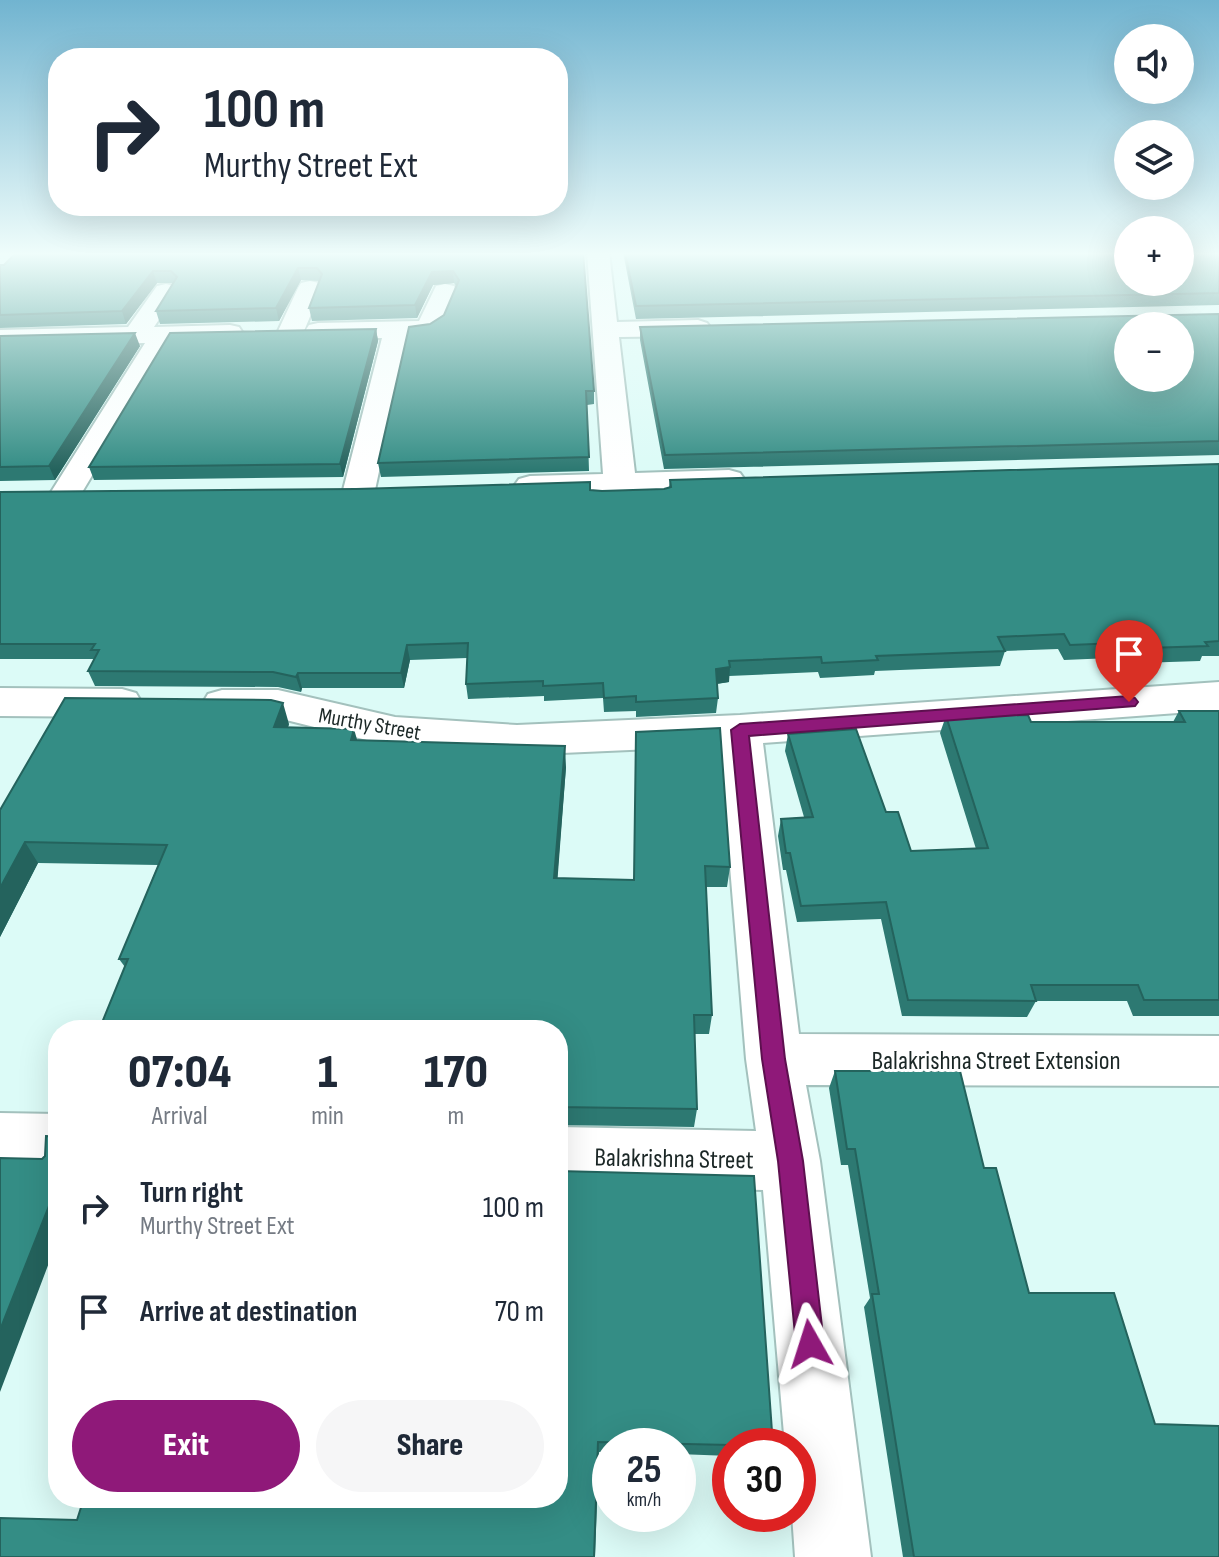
<!DOCTYPE html>
<html lang="en">
<head>
<meta charset="utf-8">
<style>
	:root { --surface:#fff; --page:#f6f6f7; --text:#1f2937; --muted:#747a83; --accent:#8f1979 }
	body { margin:0; font-family:"Sofia Sans Condensed",sans-serif; background:var(--page); color:var(--text); height:100vh; display:flex; flex-direction:column; font-size:30px; white-space:nowrap }
	* { box-sizing:border-box; margin:0 }
	p { font-size:26px; color:var(--muted) }
	.icon { flex:none; width:44px; height:44px; fill:none; stroke:currentColor; stroke-width:2; stroke-linecap:round; stroke-linejoin:round }
	.map { position:relative; flex:1; overflow:hidden }
	.details { position:absolute; left:48px; top:1020px; width:520px; height:488px; display:flex; flex-direction:column; background:var(--surface); border-radius:32px; box-shadow:0 8px 32px #0002 }
	.details>* { flex:none }
	.guide { position:absolute; left:48px; top:48px; width:520px; height:168px; border-radius:32px; box-shadow:0 8px 32px #0002; background:#fff; color:var(--text); overflow:hidden }
	.tools { position:absolute; left:1114px; top:24px; display:grid; gap:16px }
	.tools a { display:grid; place-items:center; width:80px; height:80px; border-radius:50%; background:var(--surface); box-shadow:0 8px 32px #0002; font-size:40px }
	.speed { position:absolute; left:592px; top:1428px; display:flex; gap:16px; font-size:40px; font-weight:700; text-align:center }
	.speed>* { display:grid; place-content:center; width:104px; height:104px; border-radius:50%; background:var(--surface); box-shadow:0 8px 32px #0002; line-height:1 }
	.speed small { font-size:20px; font-weight:400 }
	.speed .limit { border:12px solid #d22; background:#fff; color:#111 }
	.pin { position:absolute; display:grid; place-items:center; width:68px; height:68px; color:#fff; margin:-82px -34px; border-radius:50% 50% 50% 0; rotate:-45deg; box-shadow:0 0 8px #0007 }
	.pin .icon { rotate:45deg }
	.me { position:absolute; width:88px; margin:-44px; rotate:354deg; stroke-linejoin:round; filter:drop-shadow(0 0 6px #0008) }
	.turn { display:flex; align-items:center; gap:28px; height:168px; padding:0 24px; font-size:36px }
	.turn .icon { width:104px; height:104px; stroke-width:2.5 }
	.turn b { display:block; font-size:56px; line-height:68px }
	.eta { display:flex; justify-content:space-evenly; align-items:center; height:136px; text-align:center }
	.eta b { font-size:48px; font-weight:800; line-height:56px }
	.cta { display:flex; gap:16px; margin-top:auto; padding:16px 24px }
	.cta a { flex:1; height:92px; border-radius:48px; background:var(--accent); color:#fff; font-size:32px; font-weight:800; line-height:92px; text-align:center }
	.cta a+a { background:var(--page); color:var(--text) }
	ul { padding:0; list-style:none }
	li { display:flex; align-items:center; gap:24px; height:104px; padding:0 24px }
	li div { flex:1 }
	li b { display:block; font-size:30px }
	li em { font-style:normal }
	.map>svg:first-child { display:block }
	.lines { fill:none; stroke-linecap:round; stroke-linejoin:round }
	.minor-casing { stroke:#a3c1bd; stroke-width:4 }
	.minor { fill:#fff; fill-rule:evenodd }
	.wall { fill:#2d7972 }
	.shaded-wall { fill:#24635d }
	.building { fill:#348d85; stroke:#24635d; stroke-width:2; fill-rule:evenodd }
	.route { fill:#8f1979; stroke:#5d104f; stroke-width:2 }
	.labels { text-anchor:middle; stroke-width:6; stroke-linejoin:round; paint-order:stroke }
	.street-label { font-size:22px; fill:#1b2726; stroke:#fff }
	.near-street-label { font-size:26px; fill:#1b2726; stroke:#fff }
</style>
</head>
<body>
<div class="map">
<svg width="1219" height="1557" viewBox="0 0 1219 1557">
	<rect width="100%" height="100%" fill="#dcfbf7"/>
	<g class="lines">
		<defs>
			<path id="minor" d="M587,252H609L617,322L698,320L707,323L711,328L707,333L698,336L619,337L635,473L729,470L740,473L745,480L740,487L530,496L519,493L514,486L519,479L530,476L603,474Z
				M310,281L319,283L322,288L304,331L300,337H282L278,331L298,288L301,283Z
				M166,284L175,286L178,291L154,327L230,325L239,327L243,333L239,339L230,341L172,342L78,499L67,502L56,499L51,492L145,343L0,346V330L128,327L157,286Z
				M445,284L454,286L457,291L448,321L435,334L408,337L375,490L370,497L359,500L348,497L343,490L382,338L318,339L309,337L305,331L309,325L318,323L419,321L436,286Z
				M1219,682V710L763,743L799,1034L1219,1036V1086L806,1085L820,1161L871,1557H795L792,1514H798V1446H785L763,1190L558,1185V1127L756,1131L746,1059L720,746L517,755L395,747L278,718H222L208,714L202,704L208,694L222,690H278L395,717L517,725L740,715Z
				M0,688L122,689L136,693L142,703L136,713L122,717L0,716Z
				M0,1113L58,1114V1172L0,1171Z"/>
		</defs>
		<use href="#minor" class="minor-casing"/>
		<use href="#minor" class="minor"/>
	</g>
	<path class="wall" d="M583,252L594,391V404L587,405L589,471L381,477L378,463L430,324L444,315L456,286L454,283L433,285L417,318L312,321L309,308L320,281L301,280L279,321L160,324L156,311L173,283H157L126,324L0,328V265Z
		M623,252H1219V305L636,319Z
		M1219,314V455L664,469L640,340V327Z
		M376,329L378,341L343,477L94,480L89,467Z
		M0,336L140,346L55,480L0,481Z
		M1219,464V656H1202L1200,661L1139,663L1135,657L1064,660L1058,649L1005,651L1000,666L875,671L874,675L820,678L818,672L729,676V682L717,684L718,698L716,713L636,717V711L604,712L603,698L544,701V696L468,699L466,684L467,658L410,660L404,688H302L301,692L278,687L95,686L88,671L94,659H0V492L590,490L602,491L664,489L669,488L670,480Z
		M1179,711H1219V1016H1133L1127,1001H1036L1027,1017L902,1016L881,919L797,922L786,870H783L778,836L781,819L804,817L785,751L788,734L886,812L911,851L976,849L940,733L946,716L1031,722H1173Z
		M289,724L288,727L357,740L566,767L557,879L634,880L636,732L730,867L727,887H706L712,1015L709,1034H694L697,1109L694,1127L558,1125V1030L125,967L119,959L158,865L38,863L0,937V810Z
		M835,1071L984,1168L1029,1293L1155,1424L1219,1557H903L864,1307L870,1298L848,1165H841L829,1088Z
		M558,1171L754,1176L773,1446H730V1456L678,1454V1446H610V1453L599,1452L595,1557H0V1518L77,1520L84,1498H558Z"/>
	<path class="shaded-wall" d="M298,268L301,280L279,321L276,308Z
		M153,271L157,283L126,324L122,311Z
		M453,271L454,283L433,285L417,318L415,305L432,272Z
		M376,329L378,341L343,477L340,464Z
		M135,333L140,346L55,480L49,466Z
		M407,645L410,660L404,688L401,673Z
		M730,667L729,682L715,684L716,669Z
		M298,673L302,688L301,692L296,677Z
		M283,703L289,724L281,748L274,727Z
		M354,729L360,750L351,740Z
		M565,746L566,767L556,899L554,878Z
		M25,842L38,863L0,937V888Z
		M58,1183V1239L0,1392V1330Z"/>
	<path class="building" d="M17,252H583L594,391H586L589,457L378,463L409,327L430,324L444,315L459,280L453,271L432,272L415,305L309,308L322,274L317,268H298L276,308L156,311L177,277L171,271H153L122,311L0,315V265H4Z
		M625,252H1128V282H1180V252H1219V293L636,306Z
		M1219,314V441L665,455L640,327ZM1128,326H1180V378H1128Z
		M376,329L340,464L89,467L170,333Z
		M135,333L49,466L0,467V336Z
		M1219,464V641L1205,642L1208,646L1147,648L1143,642L1070,645L1064,634L998,637L1005,651L876,656L878,660L822,663L821,657L729,661L730,667L716,669L718,698L636,702V696L604,698L603,683L543,686V681L466,684L468,643L407,645L401,673H298L296,677L273,672L88,671L99,650H91L95,644H0V492L356,489L590,482V490L602,491L664,489L671,487L670,480Z
		M65,698L271,700L283,703L274,727L354,729L351,740L565,746L554,878L634,880L636,732L720,728L730,867L705,866L712,1015H694L697,1109L558,1107V1030H99L128,959H119L167,845L25,842L0,888V810Z
		M1179,711H1219V1000H1144L1138,985H1031L1036,1001L908,1000L886,902L801,906L790,853H786L781,819L813,817L788,734L856,729L886,812H898L911,851L988,848L946,716L1028,715L1031,722H1185Z
		M835,1071H960L984,1168H996L1029,1293H1114L1155,1424L1219,1426V1557H914L872,1294H879L855,1149H847Z
		M46,1136L58,1137V1183L0,1330V1158L42,1159L45,1156Z
		M558,1171L754,1176L773,1446L598,1442L594,1557H0V1518L77,1520L84,1498H558Z"/>
	<linearGradient id="sky" x2="0" y2="1"><stop stop-color="#71b4d0"/><stop offset="0.54" stop-color="#effdfb"/><stop offset="1" stop-color="#effdfb" stop-opacity="0"/></linearGradient>
	<rect width="1219" height="470" fill="url(#sky)"/>
	<path class="route" d="M1129,696L1135,698L1138,702L1135,706L749,736L785,1059L803,1161L824,1344L820,1354L810,1358L800,1354L796,1344L778,1161L762,1059L731,730L740,724Z"/>
	<g class="labels">
		<g class="street-label">
			<text transform="translate(370 723) rotate(10)" y="8">Murthy Street</text>
		</g>
		<g class="near-street-label">
			<text x="996" y="1069">Balakrishna Street Extension</text>
			<text transform="translate(674 1158) rotate(1)" y="9">Balakrishna Street</text>
		</g>
	</g>
</svg>
<div class="tools">
<a><svg class="icon" aria-label="sound" viewBox="0 0 24 24"><path d="M4 9h4l5-4v14l-5-4H4zM17 9q2 3 0 6"/></svg></a>
<a><svg class="icon" aria-label="layers" viewBox="0 0 24 24"><path d="M12 4l9 5-9 5-9-5zM3 14l9 5 9-5"/></svg></a>
<a>+</a>
<a>−</a>
</div>
<div class="speed"><div>25<small>km/h</small></div><div class="limit">30</div></div>
<div class="pin" style="left:1129px;top:702px;background:#d93025"><svg class="icon" aria-label="arrive" viewBox="0 0 24 24"><path d="M6 21V4h12l-3 4 3 4H6"/></svg></div>
<svg class="me" style="left:810px;top:1344px" viewBox="-20 -20 40 40"><path d="M0-17L14 15 0 8-14 15z" fill="#8f1979" stroke="#fff" stroke-width="4"/></svg>
<div class="guide">
<div class="turn"><svg class="icon" aria-label="right" viewBox="0 0 24 24"><path d="M7 20v-9h11M14 6l5 5-5 5"/></svg><div><b>100 m</b>Murthy Street Ext</div></div>
</div>
<section class="details">
<div class="eta">
<div><b>07:04</b><p>Arrival</p></div>
<div><b>1</b><p>min</p></div>
<div><b>170</b><p>m</p></div>
</div>
<ul>
<li><svg class="icon" aria-label="right" viewBox="0 0 24 24"><path d="M7 20v-9h11M14 6l5 5-5 5"/></svg><div><b>Turn right</b><p>Murthy Street Ext</p></div><em>100 m</em></li>
<li><svg class="icon" aria-label="arrive" viewBox="0 0 24 24"><path d="M6 21V4h12l-3 4 3 4H6"/></svg><div><b>Arrive at destination</b></div><em>70 m</em></li>
</ul>
<div class="cta"><a>Exit</a><a>Share</a></div>
</section>
</div>
</body>
</html>
